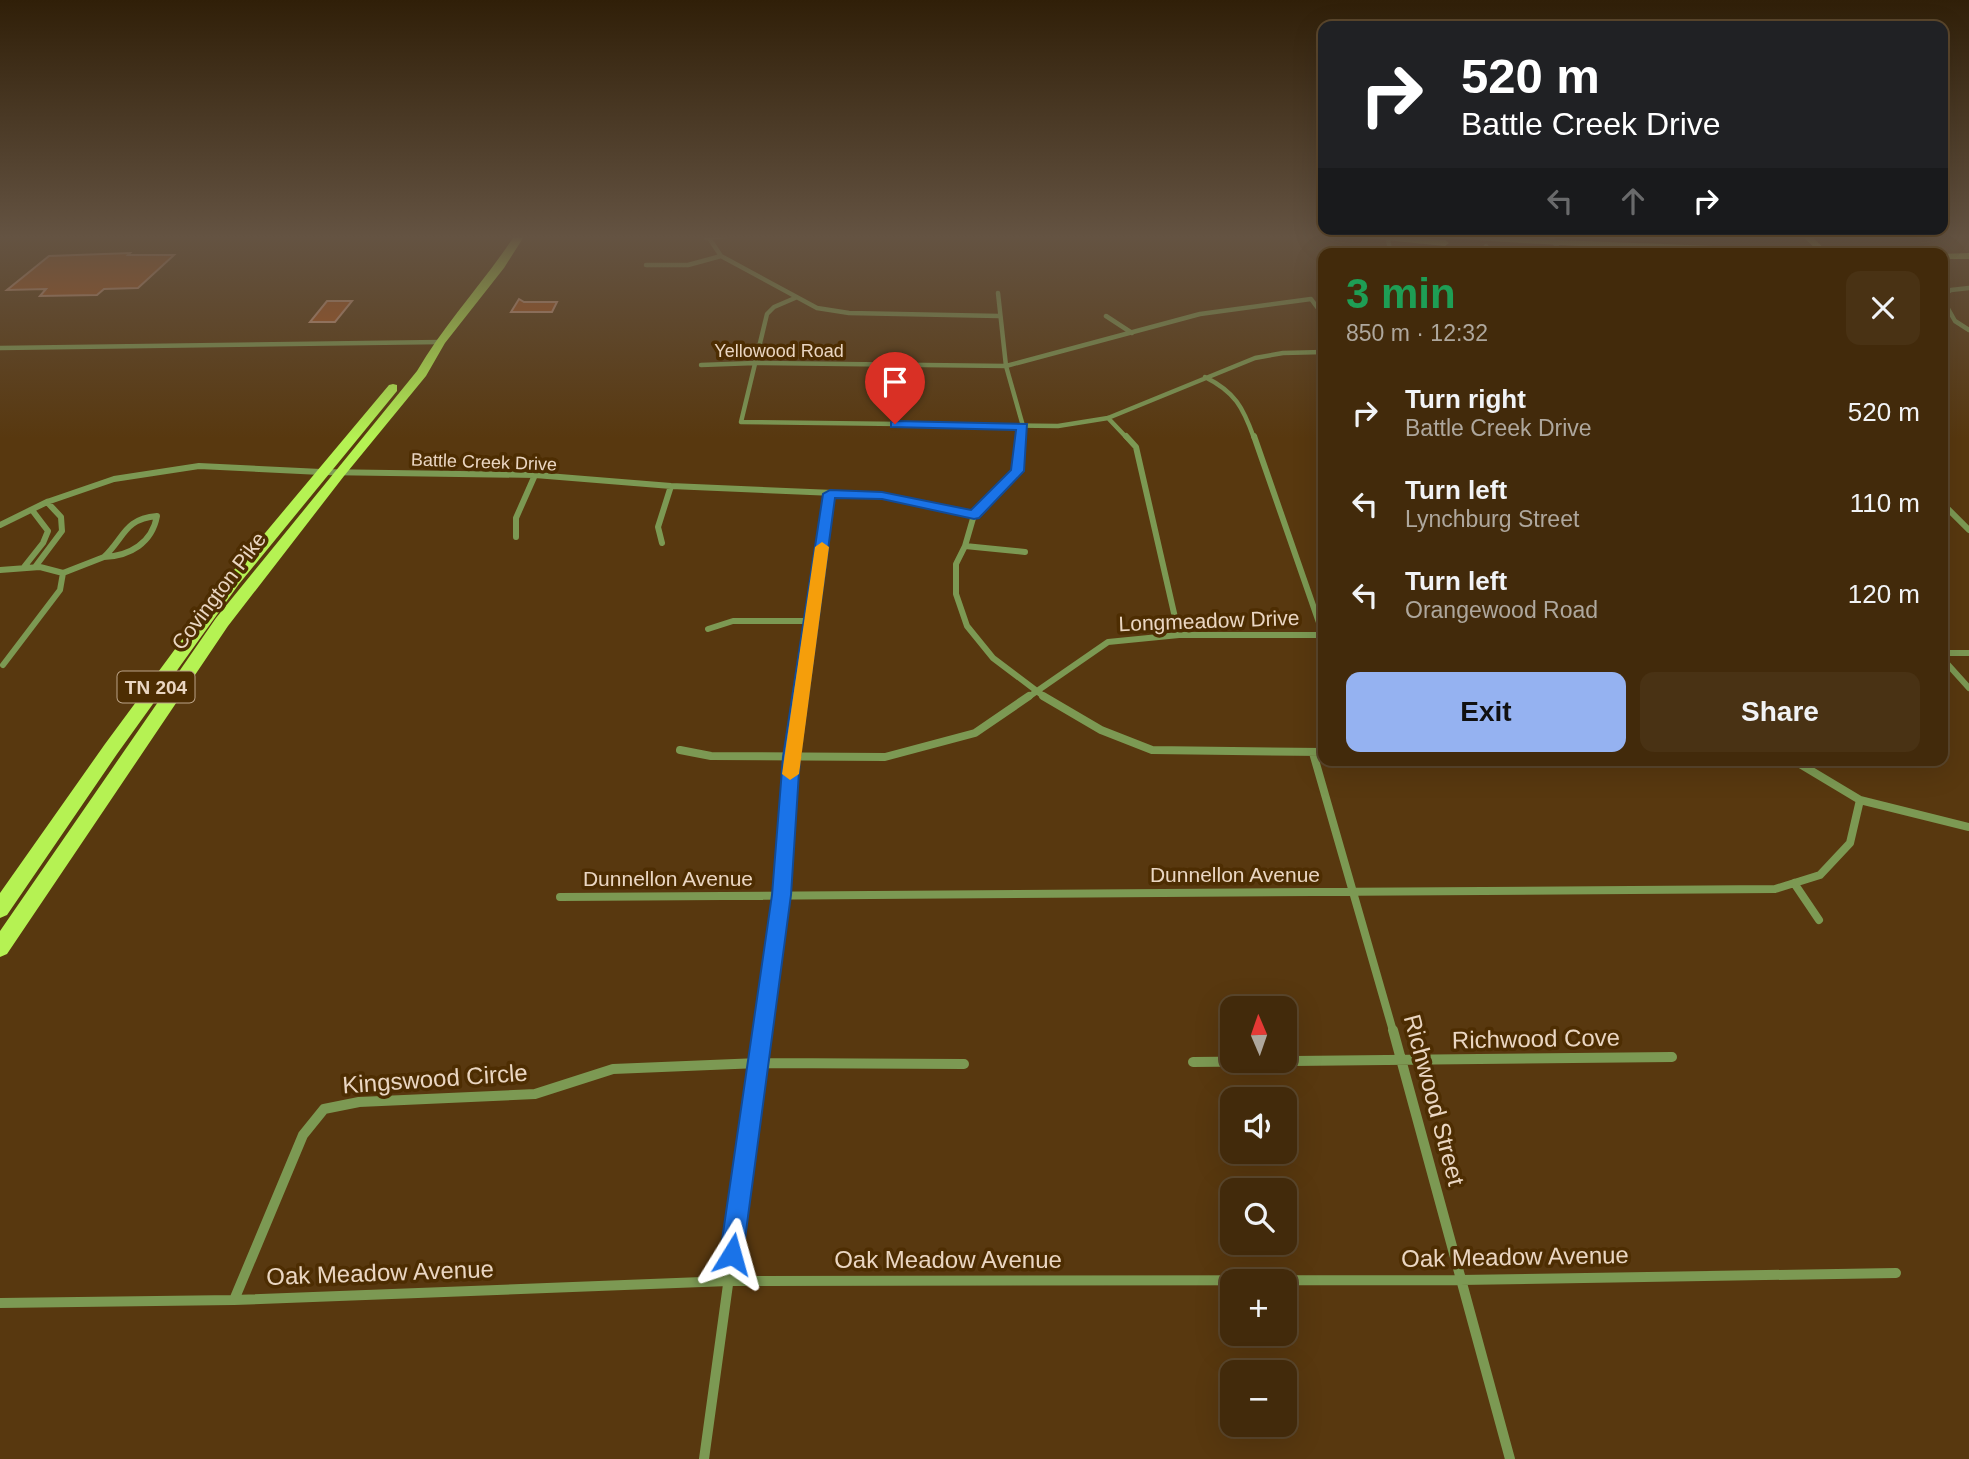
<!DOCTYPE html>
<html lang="en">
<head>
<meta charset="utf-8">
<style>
	:root { --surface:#422a0b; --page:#493214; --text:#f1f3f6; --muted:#aea79d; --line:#5a462c; --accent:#95b2f1 }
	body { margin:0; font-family:Helvetica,sans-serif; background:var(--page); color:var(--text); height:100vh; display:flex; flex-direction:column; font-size:26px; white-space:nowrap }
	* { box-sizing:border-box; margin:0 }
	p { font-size:23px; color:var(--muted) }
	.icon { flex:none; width:38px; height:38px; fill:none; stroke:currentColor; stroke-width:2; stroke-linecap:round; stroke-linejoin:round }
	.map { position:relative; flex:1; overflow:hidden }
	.panel { position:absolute; left:1318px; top:248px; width:630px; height:518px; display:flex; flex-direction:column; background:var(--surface); border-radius:14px; box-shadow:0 7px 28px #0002,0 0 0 2px var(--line) }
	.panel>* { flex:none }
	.top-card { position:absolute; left:1318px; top:21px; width:630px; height:214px; border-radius:14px; box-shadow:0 7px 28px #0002,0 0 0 2px var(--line); background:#202124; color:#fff; overflow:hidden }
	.needle { width:46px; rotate:358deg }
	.controls { position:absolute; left:1220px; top:996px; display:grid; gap:14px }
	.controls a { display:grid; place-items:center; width:77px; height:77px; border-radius:14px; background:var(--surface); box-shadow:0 7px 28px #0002,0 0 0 2px var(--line); font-size:35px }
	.pin { position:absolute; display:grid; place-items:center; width:60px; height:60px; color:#fff; margin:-72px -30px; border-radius:50% 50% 50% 0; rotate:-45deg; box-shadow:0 0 7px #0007 }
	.pin .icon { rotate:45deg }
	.me { position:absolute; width:77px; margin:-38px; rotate:8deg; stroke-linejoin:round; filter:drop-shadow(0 0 5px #0008) }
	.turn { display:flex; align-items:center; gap:24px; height:147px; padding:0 28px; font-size:32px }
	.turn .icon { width:91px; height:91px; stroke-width:2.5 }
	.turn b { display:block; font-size:49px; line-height:60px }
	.lanes { display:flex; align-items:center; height:66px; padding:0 28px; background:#0003; justify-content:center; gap:35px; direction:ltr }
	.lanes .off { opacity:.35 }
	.round { display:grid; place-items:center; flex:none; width:74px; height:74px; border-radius:14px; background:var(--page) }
	.headline { display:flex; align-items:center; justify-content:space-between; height:119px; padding:0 28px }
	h1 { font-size:42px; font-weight:700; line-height:52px; color:#1e9e55 }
	.cta { display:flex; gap:14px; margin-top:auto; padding:14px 28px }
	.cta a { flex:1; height:80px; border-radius:14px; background:var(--accent); color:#111; font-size:28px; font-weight:700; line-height:80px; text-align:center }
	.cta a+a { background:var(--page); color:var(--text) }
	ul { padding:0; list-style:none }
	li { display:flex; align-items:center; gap:21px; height:91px; padding:0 28px }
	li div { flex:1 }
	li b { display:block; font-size:26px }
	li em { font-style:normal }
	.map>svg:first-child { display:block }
	.building { fill:#ad531a; stroke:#cc9a81; stroke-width:2 }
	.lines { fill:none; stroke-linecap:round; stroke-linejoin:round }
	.minor-far3 { stroke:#7c9953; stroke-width:4.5 }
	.minor-far2 { stroke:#7c9953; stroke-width:6 }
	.minor-far1 { stroke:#7c9953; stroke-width:8 }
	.minor { stroke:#7c9953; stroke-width:10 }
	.secondary { fill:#9ccb55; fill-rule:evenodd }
	.primary { fill:#b5f253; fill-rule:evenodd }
	.route { fill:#1a73e8; stroke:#114b97; stroke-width:2 }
	.slow { fill:#f59e0b }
	.labels { text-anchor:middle; stroke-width:7; stroke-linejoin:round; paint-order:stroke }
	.far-street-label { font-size:18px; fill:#ead6c2; stroke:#4d2d02 }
	.shield { fill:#4d2d02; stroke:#bba388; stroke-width:2 }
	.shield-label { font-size:19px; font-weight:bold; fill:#ead6c2 }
	.street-label { font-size:21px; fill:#ead6c2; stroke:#4d2d02 }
	.near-street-label { font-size:24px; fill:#ead6c2; stroke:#4d2d02 }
</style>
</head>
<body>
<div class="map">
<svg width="1969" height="1459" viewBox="0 0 1969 1459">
	<rect width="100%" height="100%" fill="#58380f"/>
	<path class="building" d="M130,253L128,255H174L138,288L104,289L97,295L40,296L46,289L7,290L49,256Z
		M519,299L524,302H557L552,312H511Z
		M327,301H352L335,322H310Z"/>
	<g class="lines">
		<path class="minor-far3" d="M707,235L721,256L817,308L849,313L999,316
			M1387,235L1391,254
			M1550,235L1559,250
			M706,238L736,235
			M1486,246L1490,254
			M646,265H688L721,256
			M998,293L1006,366L1023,426L1021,438
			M1942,295L1951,290L1969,288
			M795,298L774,307L767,314L741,422L1058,426L1108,418L1255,358L1283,353L1323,352
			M1942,298L1955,321L1969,330
			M1106,316L1132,333
			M0,348L440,342
			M701,365L755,363L1006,366L1200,314L1311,299L1323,315
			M1205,377C1235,392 1243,407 1254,438
			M1108,418L1127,438"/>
		<path class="minor-far2" d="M1022,436L1017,471L974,515L965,546L956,564V594L967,626L993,658L1046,698
			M1126,436L1136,447L1179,635
			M1254,436L1323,634
			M1942,503L1969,530
			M157,516C152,543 130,556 104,557C125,537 124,519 157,516Z
			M0,525L47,502L114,479L199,466L321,472L535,475L671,486L882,495L974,515
			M516,537V518L535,475
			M662,543L658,527L671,486
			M965,546L1025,552
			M24,567L43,543L48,531L32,510
			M35,567L62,531L61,517L47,502
			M0,570L40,567L63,573L60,590L3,665
			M63,573L104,557
			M708,629L733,621H811
			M1942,653H1969
			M1942,658L1969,688
			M801,698L830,494
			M1027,698L1108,642L1179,635H1323"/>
		<path class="minor-far1" d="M1043,696L1101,730L1152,750L1323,752
			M680,750L711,756L885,757L975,733L1029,696
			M1313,753L1393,1031
			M1795,761L1860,800L1969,827
			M1794,883L1819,920
			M560,897L1775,889L1820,875L1850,843L1860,800
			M762,1031L781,896L792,757L801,696"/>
		<path class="minor" d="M1393,1030L1510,1459
			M1193,1062L1672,1057
			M234,1300L303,1135L324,1109L359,1102L535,1094L613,1069L759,1063L964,1064
			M0,1303L234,1300L728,1281L1460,1280L1896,1273
			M704,1459L763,1030"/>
		<path class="secondary" d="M1351,235H1382L1445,240L1449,243L1445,246L1355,237Z
			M1429,235L1817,250L1801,235H1810L1827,251H1848L1852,254C1712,254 1573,247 1433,237Z
			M1969,253V259H1942L1941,254Z"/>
		<path class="primary" d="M515,235H525L504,268L445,343L426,376L344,476L228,626L7,954L0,957V931L216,618L417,371C445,323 484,282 515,235Z
			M393,384L397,385V391L239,584L117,754L7,915L0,918V893L105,744L229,576L389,385Z"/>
	</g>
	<linearGradient id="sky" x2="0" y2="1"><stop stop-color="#301f08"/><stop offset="0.54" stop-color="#645342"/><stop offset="1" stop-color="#645342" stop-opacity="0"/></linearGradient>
	<rect width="1969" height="439" fill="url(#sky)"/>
	<path class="route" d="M895,421L1027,424L1024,471L979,518L974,519L882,499L835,498L800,757L791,895L743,1254L740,1262L732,1265L723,1262L720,1254L772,895L783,757L823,494L830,490L882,492L971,510L1011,470L1016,430L891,427V422Z"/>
	<path class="slow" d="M822,542L829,547L799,774L790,780L782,774L815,547Z"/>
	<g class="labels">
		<g class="far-street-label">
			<text x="779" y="357">Yellowood Road</text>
			<text transform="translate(484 462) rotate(2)" y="6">Battle Creek Drive</text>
		</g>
		<rect class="shield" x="117.5" y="671.5" width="77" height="31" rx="5"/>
		<g class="shield-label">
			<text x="156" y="694">TN 204</text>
		</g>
		<g class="street-label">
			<text transform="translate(219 591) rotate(-53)" y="7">Covington Pike</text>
			<text transform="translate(1209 621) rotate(-2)" y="7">Longmeadow Drive</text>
			<text x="1235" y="882">Dunnellon Avenue</text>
			<text x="668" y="886">Dunnellon Avenue</text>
		</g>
		<g class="near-street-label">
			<text transform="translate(1536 1039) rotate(-1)" y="8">Richwood Cove</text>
			<text transform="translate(435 1079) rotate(-4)" y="8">Kingswood Circle</text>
			<text transform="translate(1434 1100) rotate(75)" y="8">Richwood Street</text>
			<text transform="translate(1515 1257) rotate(-1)" y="8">Oak Meadow Avenue</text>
			<text x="948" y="1268">Oak Meadow Avenue</text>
			<text transform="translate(380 1273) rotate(-2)" y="8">Oak Meadow Avenue</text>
		</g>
	</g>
</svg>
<div class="controls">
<a><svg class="needle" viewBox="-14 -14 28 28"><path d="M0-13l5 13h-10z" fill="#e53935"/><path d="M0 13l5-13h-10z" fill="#aea79d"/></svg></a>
<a><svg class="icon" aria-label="sound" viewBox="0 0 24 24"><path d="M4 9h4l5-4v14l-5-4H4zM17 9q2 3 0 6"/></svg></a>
<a><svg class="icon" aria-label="search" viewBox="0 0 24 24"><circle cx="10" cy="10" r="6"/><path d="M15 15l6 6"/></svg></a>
<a>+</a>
<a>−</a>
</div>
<div class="pin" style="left:895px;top:424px;background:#d93025"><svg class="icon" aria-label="arrive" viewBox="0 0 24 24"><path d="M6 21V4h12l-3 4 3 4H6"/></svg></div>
<svg class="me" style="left:732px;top:1254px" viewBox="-20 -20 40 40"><path d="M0-17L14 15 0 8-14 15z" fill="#1a73e8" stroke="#fff" stroke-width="4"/></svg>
<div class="top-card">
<div class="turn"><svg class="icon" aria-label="right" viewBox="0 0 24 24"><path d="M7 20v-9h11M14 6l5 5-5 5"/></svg><div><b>520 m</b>Battle Creek Drive</div></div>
<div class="lanes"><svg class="icon off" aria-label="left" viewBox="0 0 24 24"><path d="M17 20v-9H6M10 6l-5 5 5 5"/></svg><svg class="icon off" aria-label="ahead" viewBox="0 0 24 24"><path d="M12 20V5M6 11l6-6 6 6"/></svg><svg class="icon" aria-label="right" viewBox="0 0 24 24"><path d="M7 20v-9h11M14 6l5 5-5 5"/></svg></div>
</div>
<section class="panel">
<div class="headline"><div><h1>3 min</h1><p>850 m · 12:32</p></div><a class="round"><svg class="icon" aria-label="close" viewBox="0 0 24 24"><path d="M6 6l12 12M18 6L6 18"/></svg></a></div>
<ul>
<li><svg class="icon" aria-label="right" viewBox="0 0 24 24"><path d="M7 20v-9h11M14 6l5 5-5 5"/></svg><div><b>Turn right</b><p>Battle Creek Drive</p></div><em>520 m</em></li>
<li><svg class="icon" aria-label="left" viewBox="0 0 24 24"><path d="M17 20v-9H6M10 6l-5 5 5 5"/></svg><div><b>Turn left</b><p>Lynchburg Street</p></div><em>110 m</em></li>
<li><svg class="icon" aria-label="left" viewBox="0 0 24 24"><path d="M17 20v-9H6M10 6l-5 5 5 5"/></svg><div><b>Turn left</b><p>Orangewood Road</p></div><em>120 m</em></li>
</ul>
<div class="cta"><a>Exit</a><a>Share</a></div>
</section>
</div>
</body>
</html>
